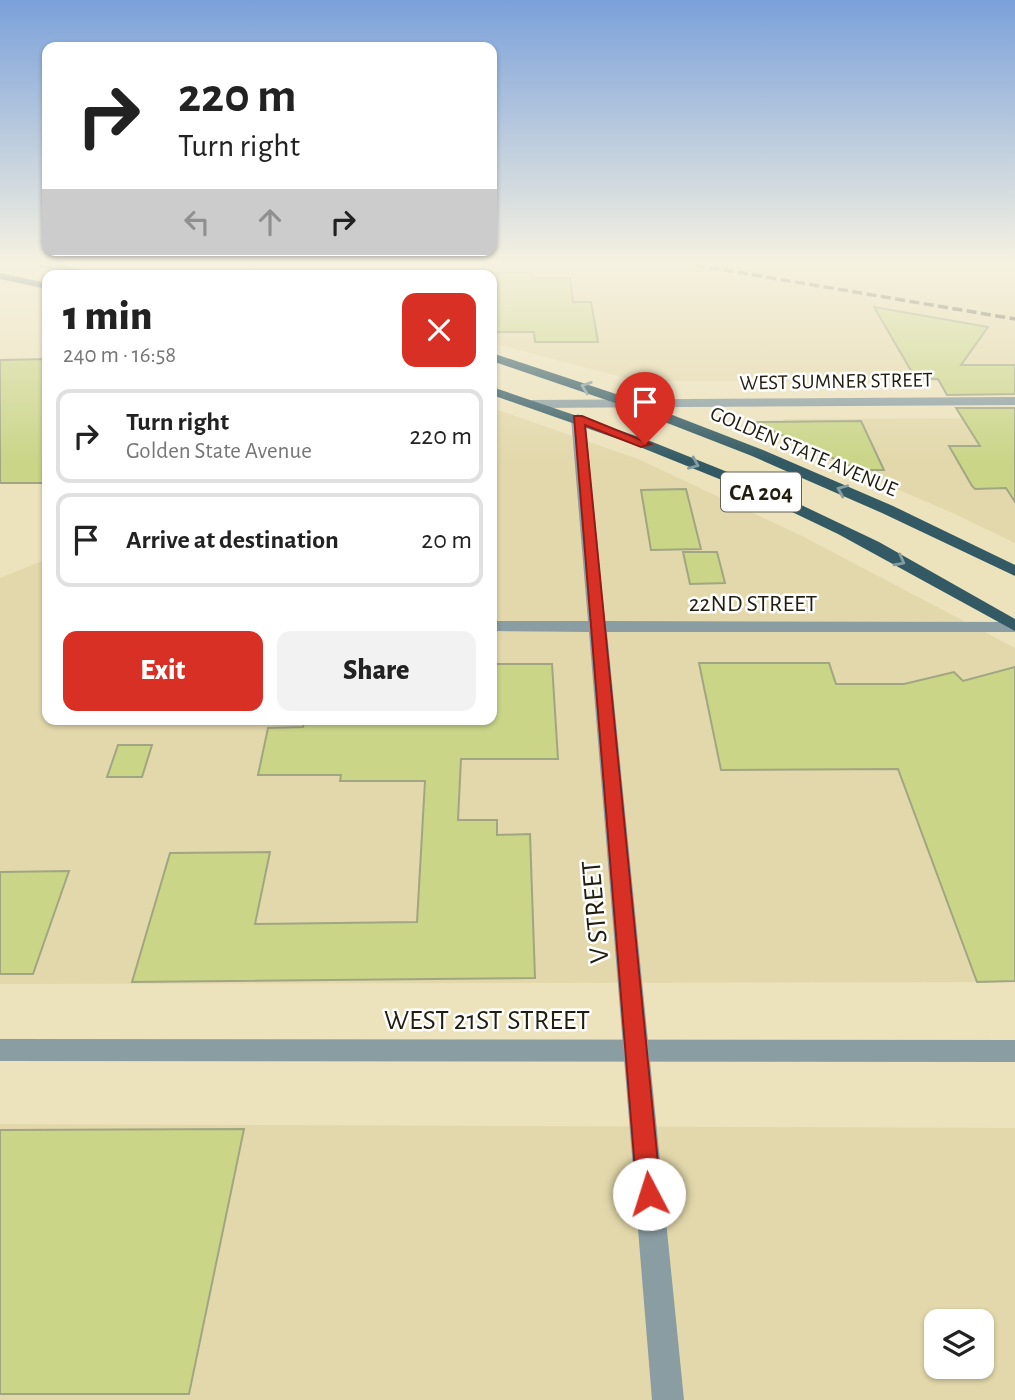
<!DOCTYPE html>
<html lang="en">
<head>
<meta charset="utf-8">
<style>
	:root { --surface:#fff; --page:#f2f2f2; --text:#222; --muted:#767676; --line:#e0e0e0; --accent:#d93025 }
	body { margin:0; font-family:"Alegreya Sans",sans-serif; background:var(--page); color:var(--text); height:100vh; display:flex; flex-direction:column; font-size:26px; white-space:nowrap }
	* { box-sizing:border-box; margin:0 }
	p { font-size:23px; color:var(--muted) }
	.icon { flex:none; width:38px; height:38px; fill:none; stroke:currentColor; stroke-width:2; stroke-linecap:round; stroke-linejoin:round }
	.map { position:relative; flex:1; overflow:hidden }
	.sheet { position:absolute; left:42px; top:270px; width:455px; height:455px; display:flex; flex-direction:column; background:var(--surface); border-radius:14px; box-shadow:0 2px 5px #0004 }
	.sheet>* { flex:none }
	.hud { position:absolute; left:42px; top:42px; width:455px; height:214px; border-radius:14px; box-shadow:0 2px 5px #0004; background:#fff; color:var(--text); overflow:hidden }
	.fabs { position:absolute; left:924px; top:1309px; display:grid; gap:14px }
	.fabs a { display:grid; place-items:center; width:70px; height:70px; border-radius:14px; background:var(--surface); box-shadow:0 2px 5px #0004; font-size:35px }
	.pin { position:absolute; display:grid; place-items:center; width:60px; height:60px; color:#fff; margin:-72px -30px; border-radius:50% 50% 50% 0; rotate:-45deg; box-shadow:0 0 7px #0007 }
	.pin .icon { rotate:45deg }
	.me { position:absolute; width:77px; margin:-38px; rotate:355deg; stroke-linejoin:round; filter:drop-shadow(0 0 5px #0008) }
	.turn { display:flex; align-items:center; gap:24px; height:147px; padding:0 21px; font-size:32px }
	.turn .icon { width:91px; height:91px; stroke-width:2.5 }
	.turn b { display:block; font-size:49px; line-height:60px }
	.lanes { display:flex; align-items:center; height:66px; padding:0 21px; background:#0003; justify-content:center; gap:35px; direction:ltr }
	.lanes .off { opacity:.35 }
	.round { display:grid; place-items:center; flex:none; width:74px; height:74px; border-radius:14px; background:var(--page) }
	.head { display:flex; align-items:center; justify-content:space-between; height:119px; padding:0 21px }
	h1 { font-size:42px; font-weight:800; line-height:52px }
	.button { display:flex; gap:14px; margin-top:auto; padding:14px 21px }
	.button a { flex:1; height:80px; border-radius:14px; background:var(--accent); color:#fff; font-size:28px; font-weight:800; line-height:80px; text-align:center }
	.button a+a { background:var(--page); color:var(--text) }
	ul { padding:0; list-style:none }
	li { display:flex; align-items:center; gap:21px; height:94px; margin:0 14px 10px; padding:0 7px; border:4px solid var(--line); border-radius:14px }
	li div { flex:1 }
	li b { display:block; font-size:26px }
	li em { font-style:normal }
	.map>svg:first-child { display:block }
	.built { fill:#e3d8ab; fill-rule:evenodd }
	.building { fill:#cad588; stroke:#a0a682; stroke-width:2 }
	.lines { fill:none; stroke-linecap:round; stroke-linejoin:round }
	.minor { fill:#8a9da2; fill-rule:evenodd }
	.tertiary { fill:#8a9da2; fill-rule:evenodd }
	.trunk { fill:#335a64; fill-rule:evenodd }
	.rail { stroke:#615b45; stroke-width:3.5; stroke-dasharray:10 4.5; stroke-linecap:butt }
	.oneway { stroke:#859ca2 }
	.route { fill:#d93025; stroke:#8d1f18; stroke-width:2 }
	.labels { text-anchor:middle; stroke-width:5; stroke-linejoin:round; paint-order:stroke }
	.far-street-label { font-size:21px; fill:#211d0f; stroke:#fff }
	.shield { fill:#fff; stroke:#646157; stroke-width:2 }
	.shield-label { font-size:23px; font-weight:bold; fill:#211d0f }
	.street-label { font-size:24px; fill:#211d0f; stroke:#fff }
	.near-street-label { font-size:28px; fill:#211d0f; stroke:#fff }
</style>
</head>
<body>
<div class="map">
<svg width="1015" height="1400" viewBox="0 0 1015 1400">
	<rect width="100%" height="100%" fill="#ece2bc"/>
	<path class="built" d="M1015,265V382L637,381L492,343V275H183Z
		M492,408L638,459L802,536L1015,648V982L0,984V578L47,559V719H492Z
		M1015,418V543L957,515L788,442L783,419Z
		M0,1124L1015,1128V1400H0ZM936,1321H982V1367H936Z"/>
	<path class="building" d="M492,273H532L533,278H570L573,302H591L598,342H535L534,332H492Z
		M874,307L988,327L961,365H1015V394L947,395L938,379H916Z
		M47,359V483H0V360Z
		M956,408H1015V502L1006,488L975,489L972,486L949,446H980Z
		M861,421L884,470H859L753,422Z
		M686,489L701,549L651,550L641,490Z
		M683,552H717L725,583L690,584Z
		M699,663H829L836,684H904L954,672L963,681L1015,667V981L977,982L898,769L721,770Z
		M492,664H552L558,759H461L458,820H497V835L530,834L535,978L132,982L170,853L270,852L255,924L417,922L425,781H340L341,775H258L268,728L303,727L304,720L492,719Z
		M118,745H152L142,777H107Z
		M69,871L33,974H0V872Z
		M244,1129L189,1394H0V1130Z"/>
	<g class="lines">
		<path class="minor" d="M578,414L585,418L605,621L1015,622V632H607L684,1400H652L589,632L492,631V621H588L571,418Z"/>
		<path class="tertiary" d="M1015,397V405L532,408L525,404L532,400Z
			M0,1039L1015,1040V1062L0,1061Z"/>
		<path class="trunk" d="M39,265H60L104,275H78L40,267Z
			M0,273L47,283V289L0,279Z
			M492,353L631,399L763,450L893,506L1015,565V576L882,513L752,456L621,405L492,361Z
			M492,387L645,439L755,483L879,542L1015,619V631L838,534L744,489L635,445L492,395Z"/>
		<path class="rail" d="M695,265L1015,319"/>
	</g>
	<defs><path id="oneway-chevron" d="M-2-3.5L2.5 0L-2 3.5" fill="none" stroke-width="1.6" stroke-linecap="round" stroke-linejoin="round" transform="scale(1.75)"/></defs>
	<g class="oneway">
		<use href="#oneway-chevron" transform="translate(586 387) rotate(-161)"/>
		<use href="#oneway-chevron" transform="translate(694 464) rotate(23)"/>
		<use href="#oneway-chevron" transform="translate(842 490) rotate(-157)"/>
		<use href="#oneway-chevron" transform="translate(900 561) rotate(28)"/>
	</g>
	<linearGradient id="sky" x2="0" y2="1"><stop stop-color="#7ba1da"/><stop offset="0.57" stop-color="#f6f2e1"/><stop offset="1" stop-color="#f6f2e1" stop-opacity="0"/></linearGradient>
	<rect width="1015" height="461" fill="url(#sky)"/>
	<path class="route" d="M574,416H582L651,444L641,447L585,425L661,1194L657,1201L649,1204L641,1201L637,1194Z"/>
	<g class="labels">
		<g class="far-street-label">
			<text transform="translate(836 381) rotate(-1)" y="7">WEST SUMNER STREET</text>
			<text transform="translate(804 451) rotate(23)" y="7">GOLDEN STATE AVENUE</text>
		</g>
		<rect class="shield" x="721" y="472.5" width="80" height="39" rx="5"/>
		<g class="shield-label">
			<text x="761" y="500">CA 204</text>
		</g>
		<g class="street-label">
			<text x="753" y="611">22ND STREET</text>
		</g>
		<g class="near-street-label">
			<text transform="translate(594 912) rotate(-95)" y="10">V STREET</text>
			<text x="487" y="1029">WEST 21ST STREET</text>
		</g>
	</g>
</svg>
<div class="fabs">
<a><svg class="icon" aria-label="layers" viewBox="0 0 24 24"><path d="M12 4l9 5-9 5-9-5zM3 14l9 5 9-5"/></svg></a>
</div>
<div class="pin" style="left:645px;top:444px;background:#d93025"><svg class="icon" aria-label="arrive" viewBox="0 0 24 24"><path d="M6 21V4h12l-3 4 3 4H6"/></svg></div>
<svg class="me" style="left:649px;top:1194px" viewBox="-20 -20 40 40"><circle r="19" fill="#fff"/><path d="M0-13L10 11 0 6-10 11z" fill="#d93025"/></svg>
<div class="hud">
<div class="turn"><svg class="icon" aria-label="right" viewBox="0 0 24 24"><path d="M7 20v-9h11M14 6l5 5-5 5"/></svg><div><b>220 m</b>Turn right</div></div>
<div class="lanes"><svg class="icon off" aria-label="left" viewBox="0 0 24 24"><path d="M17 20v-9H6M10 6l-5 5 5 5"/></svg><svg class="icon off" aria-label="ahead" viewBox="0 0 24 24"><path d="M12 20V5M6 11l6-6 6 6"/></svg><svg class="icon" aria-label="right" viewBox="0 0 24 24"><path d="M7 20v-9h11M14 6l5 5-5 5"/></svg></div>
</div>
<section class="sheet">
<div class="head"><div><h1>1 min</h1><p>240 m · 16:58</p></div><a class="round" style="background:#d93025;color:#fff"><svg class="icon" aria-label="close" viewBox="0 0 24 24"><path d="M6 6l12 12M18 6L6 18"/></svg></a></div>
<ul>
<li><svg class="icon" aria-label="right" viewBox="0 0 24 24"><path d="M7 20v-9h11M14 6l5 5-5 5"/></svg><div><b>Turn right</b><p>Golden State Avenue</p></div><em>220 m</em></li>
<li><svg class="icon" aria-label="arrive" viewBox="0 0 24 24"><path d="M6 21V4h12l-3 4 3 4H6"/></svg><div><b>Arrive at destination</b></div><em>20 m</em></li>
</ul>
<div class="button"><a>Exit</a><a>Share</a></div>
</section>
</div>
</body>
</html>
